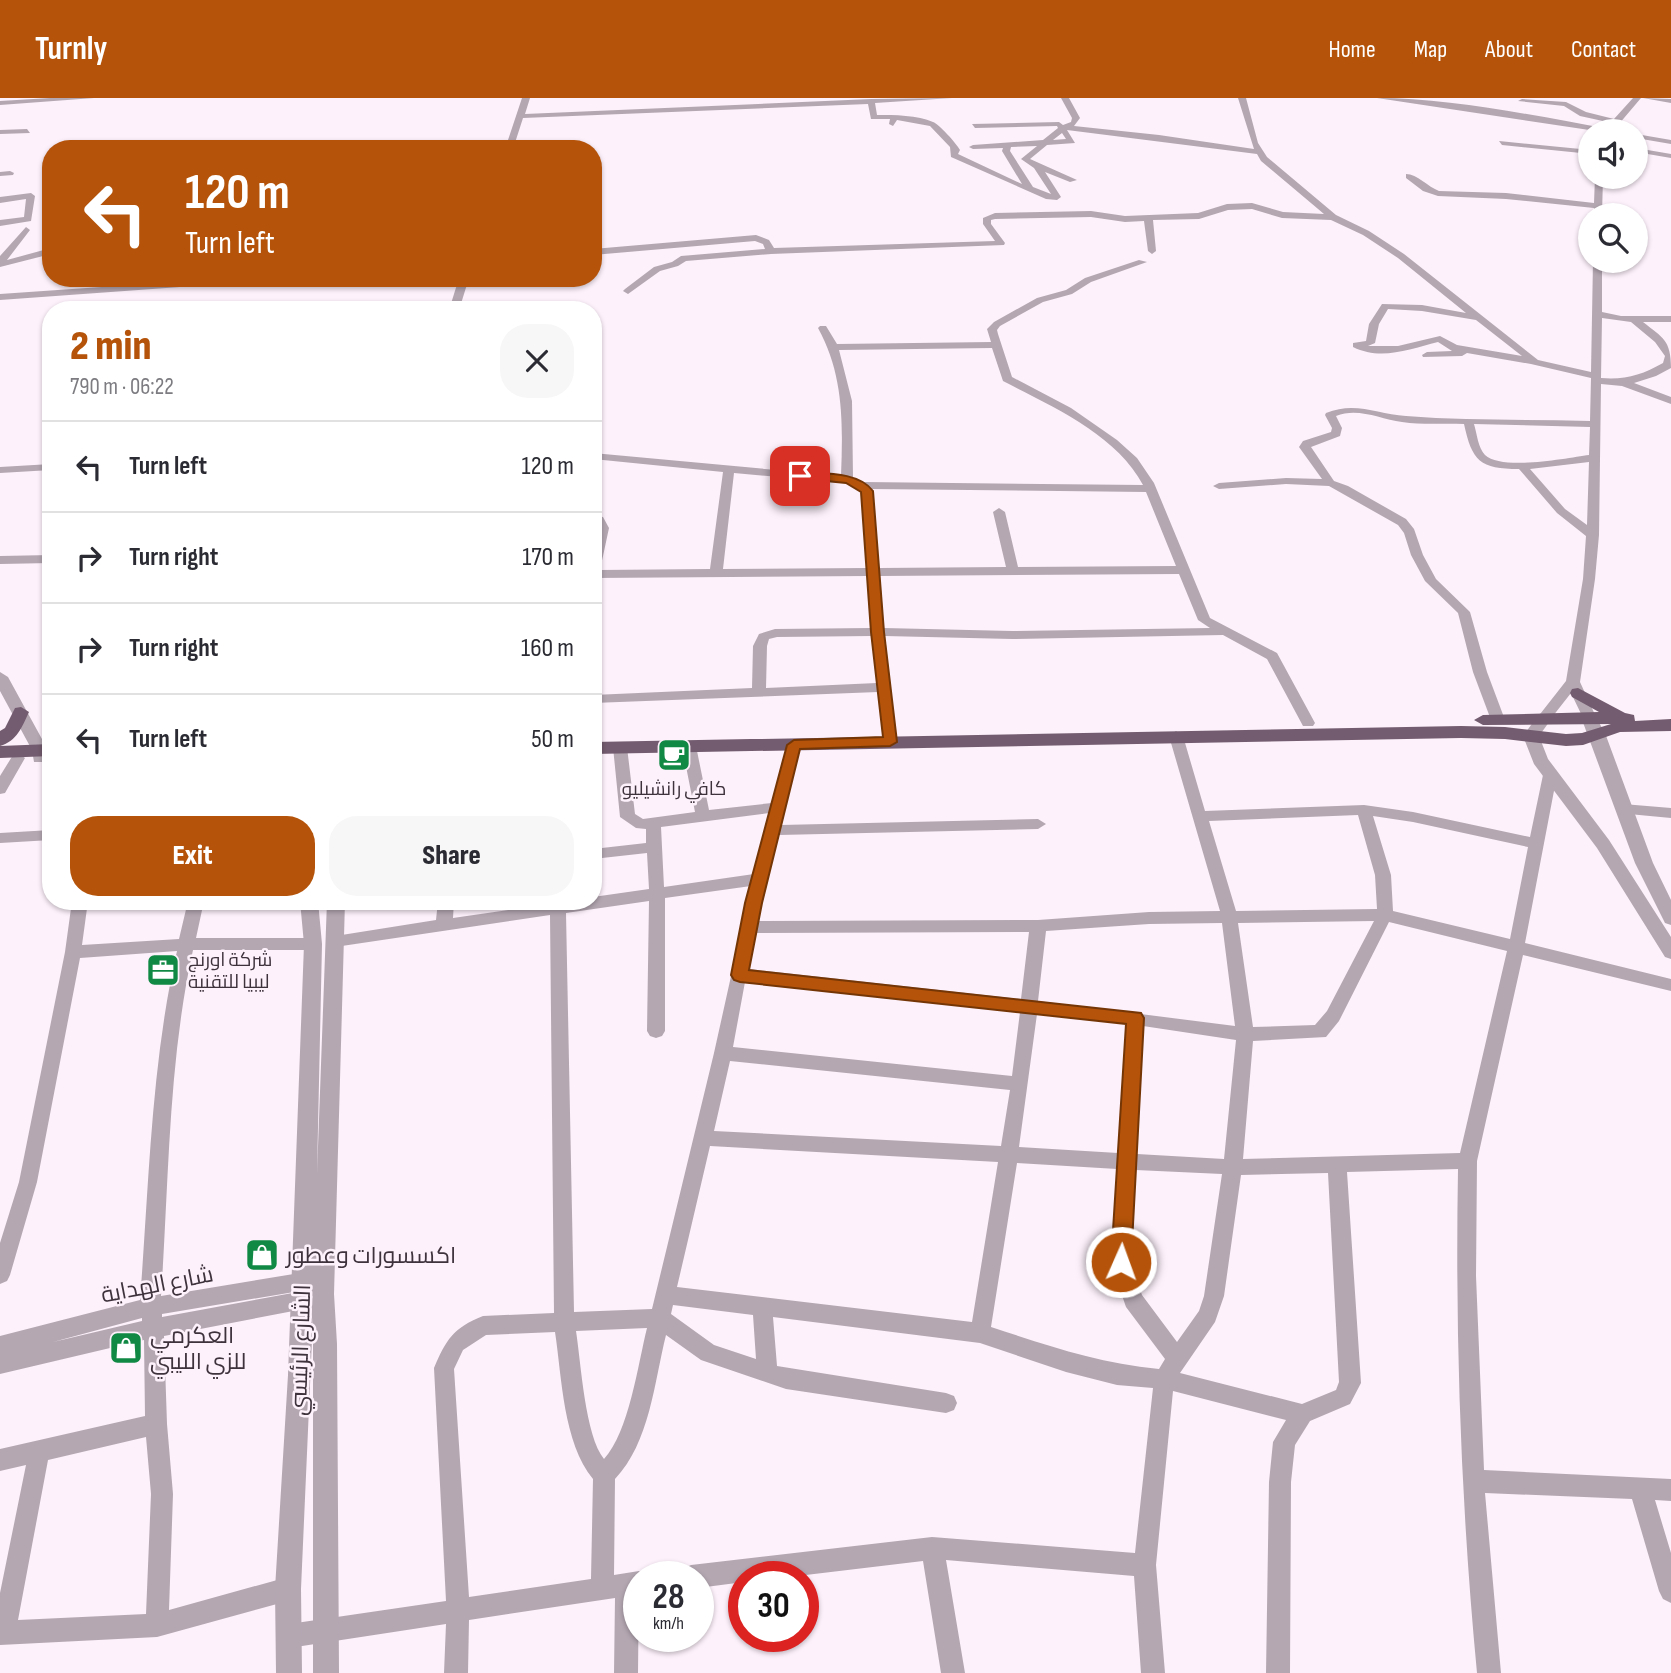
<!DOCTYPE html>
<html lang="en">
<head>
<meta charset="utf-8">
<style>
	:root { --surface:#fff; --page:#f7f7f7; --text:#2b2b33; --muted:#7c7c81; --line:#e1e1e2; --accent:#b45309 }
	body { margin:0; font-family:"Sofia Sans Condensed",Cairo,sans-serif; background:var(--page); color:var(--text); height:100vh; display:flex; flex-direction:column; font-size:26px; white-space:nowrap }
	* { box-sizing:border-box; margin:0 }
	p { font-size:23px; color:var(--muted) }
	.icon { flex:none; width:38px; height:38px; fill:none; stroke:currentColor; stroke-width:2; stroke-linecap:round; stroke-linejoin:round }
	.map { position:relative; flex:1; overflow:hidden }
	.drawer { position:absolute; left:42px; top:203px; width:560px; height:609px; display:flex; flex-direction:column; background:var(--surface); border-radius:28px; box-shadow:0 2px 5px #0004 }
	.drawer>* { flex:none }
	.guide { position:absolute; left:42px; top:42px; width:560px; height:147px; border-radius:28px; box-shadow:0 2px 5px #0004; background:#b45309; color:#fff; overflow:hidden }
	.fabs { position:absolute; left:1578px; top:21px; display:grid; gap:14px }
	.fabs a { display:grid; place-items:center; width:70px; height:70px; border-radius:50%; background:var(--surface); box-shadow:0 2px 5px #0004; font-size:35px }
	.speed { position:absolute; left:623px; top:1463px; display:flex; gap:14px; font-size:35px; font-weight:700; text-align:center }
	.speed>* { display:grid; place-content:center; width:91px; height:91px; border-radius:50%; background:var(--surface); box-shadow:0 2px 5px #0004; line-height:1 }
	.speed small { font-size:18px; font-weight:400 }
	.speed .limit { border:10px solid #d22; background:#fff; color:#111 }
	.pin { position:absolute; display:grid; place-items:center; width:60px; height:60px; color:#fff; margin:-30px; border-radius:14px; box-shadow:0 4px 10px #0006 }
	.me { position:absolute; width:77px; margin:-38px; rotate:2deg; stroke-linejoin:round; filter:drop-shadow(0 0 5px #0008) }
	.turn { display:flex; align-items:center; gap:24px; height:147px; padding:0 28px; font-size:32px }
	.turn .icon { width:91px; height:91px; stroke-width:2.5 }
	.turn b { display:block; font-size:49px; line-height:60px }
	.round { display:grid; place-items:center; flex:none; width:74px; height:74px; border-radius:28px; background:var(--page) }
	.headline { display:flex; align-items:center; justify-content:space-between; height:119px; padding:0 28px }
	h1 { font-size:42px; font-weight:800; line-height:52px; color:var(--accent) }
	.cta { display:flex; gap:14px; margin-top:auto; padding:14px 28px }
	.cta a { flex:1; height:80px; border-radius:28px; background:var(--accent); color:#fff; font-size:28px; font-weight:800; line-height:80px; text-align:center }
	.cta a+a { background:var(--page); color:var(--text) }
	ul { padding:0; list-style:none }
	li { display:flex; align-items:center; gap:21px; height:91px; padding:0 28px; border-top:2px solid var(--line) }
	li div { flex:1 }
	li b { display:block; font-size:26px }
	li em { font-style:normal }
	header { display:flex; align-items:center; gap:42px; box-sizing:border-box; height:98px; padding:0 35px; background:var(--accent); color:#fff }
	header strong { font-size:33px }
	nav { display:flex; gap:38px; margin-inline-start:auto; font-size:24px }
	.map>svg:first-child { display:block }
	.lines { fill:none; stroke-linecap:round; stroke-linejoin:round }
	.minor { fill:#b4a7b2; fill-rule:evenodd }
	.tertiary { fill:#b4a7b2; fill-rule:evenodd }
	.trunk { fill:#735c6f; fill-rule:evenodd }
	.route { fill:#b45309; stroke:#753606; stroke-width:2 }
	.labels { text-anchor:middle; stroke-width:5; stroke-linejoin:round; paint-order:stroke }
	.poi-label { font-size:19px; fill:#3e333d; stroke:#fdf1fb }
	.near-poi-label { font-size:23px; fill:#3e333d; stroke:#fdf1fb; text-anchor:start }
	.near-street-label { font-size:23px; fill:#3e333d; stroke:#fdf1fb }
</style>
</head>
<body>
<header>
<strong>Turnly</strong>
<nav><a>Home</a><a>Map</a><a>About</a><a>Contact</a></nav>
</header>
<div class="map">
<svg width="1671" height="1575" viewBox="0 0 1671 1575">
	<rect width="100%" height="100%" fill="#fdf1fb"/>
	<g class="lines">
		<path class="minor" d="M50,0H94L0,7V3Z
			M522,0H530L525,16L871,1L952,0L875,5L877,17C894,17 918,17 933,24C939,26 956,45 960,52L958,56L1022,86L1002,53L1003,50L973,51L969,49L973,47L1043,42L1058,30L1057,28L975,30L972,26L1059,24L1063,27L1071,24L1072,20L1061,0H1069L1080,20L1074,28L1159,37L1254,51L1238,0H1246L1258,45L1267,59L1336,117L1369,133L1404,156L1538,262L1591,274L1593,163H1602V214L1621,218H1671V224H1643C1663,240 1671,242 1671,270L1656,278L1634,285L1671,299V306L1622,288L1601,286L1599,437L1595,481L1580,584L1596,619L1589,623L1584,622L1571,595L1549,623H1539L1537,620L1566,583L1583,481L1586,438L1557,415L1519,371C1480,371 1472,363 1464,326C1443,325 1422,327 1402,324C1380,321 1358,309 1336,318L1342,330L1340,338L1311,349L1334,383L1348,388L1406,421L1414,431L1423,457L1436,481L1470,514L1487,574L1505,622L1498,626L1491,622L1473,574L1458,515L1425,483L1411,457L1404,435L1398,427L1329,388L1286,386L1219,391L1213,388L1219,385L1286,380L1322,381L1299,349L1303,343L1331,334L1332,330L1325,317L1326,315C1355,303 1377,316 1406,318C1467,323 1529,321 1590,323L1591,280L1531,266L1467,255L1462,258L1423,259L1422,257L1427,254L1452,253L1438,244C1410,251 1381,263 1353,249V245L1366,243L1369,226L1382,206L1422,207L1466,215L1398,160L1363,137L1331,122L1282,120L1252,111L1228,112L1199,121L1153,122L1156,153L1152,156L1148,153L1144,123L1125,124L1091,119L995,121L991,122V126L1005,145L1004,147L771,156L686,163L678,168L660,173L628,196L623,193L625,191L654,169L672,164L681,158L765,151L763,146L755,143L593,157V151L756,137L769,142L774,150L995,143L983,126V120L995,115L1091,113L1125,118L1198,115L1227,106L1252,105L1283,114L1324,116L1261,63L1257,56L1067,32L1075,45L1047,47L1030,61L1077,82L1070,84L1045,74L1061,99L1057,102L1046,101L951,59L950,49L930,28L897,22L893,28L889,26L890,21H871L868,6L523,20L513,51H505ZM1062,35L1066,41L1053,42ZM1037,48L1021,61L1034,70L1051,96L1033,89L1010,53L1011,49ZM1388,211L1422,213L1476,222L1522,258L1457,247L1440,238L1398,248H1368L1375,245L1379,226ZM1602,220L1631,224L1655,244L1665,258L1663,265C1642,277 1625,282 1601,280ZM1474,326L1590,329L1589,357C1567,360 1502,373 1485,357C1478,350 1477,336 1474,326ZM1589,364L1587,427L1565,411L1530,371Z
			M1377,0C1450,0 1537,18 1609,31L1612,25L1580,18L1564,8L1518,3L1522,1L1566,4L1586,14L1614,21L1633,0H1641L1613,33H1596Z
			M1643,0L1671,1V5Z
			M27,31L30,35L0,36V32Z
			M1636,36L1671,42V46L1636,40Z
			M1499,43L1591,52V56L1502,47Z
			M285,44L292,46L288,51H280Z
			M1636,50L1671,56V60L1636,54Z
			M10,73L14,75L13,77L0,78V74Z
			M1406,76C1417,76 1428,89 1439,93L1506,95L1594,105L1595,79H1603L1602,117H1594V110L1506,101L1438,98L1423,93L1406,80Z
			M31,95L35,98L31,123L0,128V122L24,119L26,101L0,105V99Z
			M26,129L30,132L7,162L51,150V156L0,169V158Z
			M1139,162L1147,164L1091,184L1072,196L1043,204L1000,228L997,232L998,236L1012,279L1071,310L1117,342L1137,360L1154,385L1210,520L1277,555L1315,625L1313,628H1303L1267,561L1223,537L1012,541L885,538L897,644L890,649L883,644L878,594L593,605V597L752,590L753,548L759,536L775,531L871,530L867,478L593,480V447L597,430L593,424V417L603,419L609,430L600,472L710,471L723,374L593,361V355L841,378C843,326 844,277 818,230L820,228H826L837,246L991,244L987,231L994,224L1037,200L1066,192L1085,180ZM992,250L1003,283C1053,309 1116,336 1143,387L864,384L853,380L852,303L839,252ZM734,375L846,385L859,389L861,393L867,470L723,471ZM871,391L1146,394L1176,468L1018,469L1005,414L999,410L993,414L1006,469L879,470ZM1179,476L1198,522L1210,530L1012,533L884,530L880,478ZM872,538L877,585L766,590L767,548L769,541L777,539Z
			M186,180H198L180,189L0,202V196L159,185Z
			M459,180H469L459,212H449Z
			M51,366V372L0,375V369Z
			M51,457V465L0,466V458Z
			M1176,633L1183,638L1205,713L1364,707L1413,714L1530,739L1543,677L1550,672L1557,677L1525,845L1671,881V893L1523,857L1477,1063L1476,1178L1484,1372L1671,1381V1403L1655,1402L1671,1455V1505L1663,1501L1659,1493L1632,1401L1485,1395L1501,1575H1477C1461,1407 1455,1240 1458,1071L1347,1074L1361,1285L1350,1306L1310,1323L1295,1347L1291,1384L1290,1575H1266L1269,1384L1273,1344L1286,1322L1173,1293L1156,1467L1165,1575H1141L1134,1478L946,1462L965,1575H941L923,1463L789,1479H744V1484L698,1490V1479H680L683,1471L691,1467L932,1439L1135,1455L1153,1290L1117,1287L1066,1274L980,1245L773,1219L777,1268L946,1295L954,1298L957,1305L954,1312L946,1315L786,1291L701,1262L666,1237C654,1285 650,1344 615,1381L614,1477L639,1473L648,1479H639L638,1575H614L615,1500L469,1522L468,1575H444L446,1526L289,1550L281,1546L277,1538L281,1530L289,1526L446,1503L434,1270C446,1242 453,1230 483,1218L554,1215L550,817L335,849L329,847L327,843L329,839L436,822L438,803H454L453,820L550,806V803H593V799L649,791L647,755L593,761V751L646,745V731L636,730L620,719L613,649L620,644L627,649L635,716L643,721L695,714L682,648L684,645H694L696,648L709,712L772,705L787,647L794,642L801,647L781,727L1038,721L1046,726L1038,731L779,737L758,823L1038,822L1149,814L1220,813L1169,638ZM769,715L754,776L664,789L661,729ZM1358,717L1375,777L1377,811L1236,813L1209,723ZM1373,718L1413,724L1528,749L1510,841L1393,813L1391,777ZM751,788L714,955L652,1211L574,1214L566,815L649,803L647,933L650,938L656,940L662,938L665,933V800ZM1374,823L1327,913L1315,927L1253,929L1238,825ZM1389,824L1507,853L1460,1055L1243,1061L1253,943L1326,939L1339,923ZM1222,825L1235,928L1038,903L1046,833L1149,826ZM1029,834L1021,901L748,871L755,835ZM745,884L1020,914L1012,978L733,949ZM1037,916L1126,926L1118,1055L1019,1049ZM1143,928L1236,942L1224,1061L1137,1056ZM730,963L1010,992L1001,1048L714,1033ZM710,1048L998,1064L972,1224L677,1189ZM1017,1065L1117,1071L1111,1165L1126,1209L1165,1261L1159,1271C1098,1265 1049,1248 991,1229ZM1136,1072L1222,1076L1204,1198L1199,1213L1177,1244L1142,1197L1131,1165ZM1328,1075L1339,1284L1336,1292L1302,1306L1180,1275L1215,1224L1224,1198L1241,1077ZM673,1207L753,1217L756,1261L714,1247L671,1216ZM647,1230C638,1266 629,1334 604,1361C585,1338 581,1265 576,1233ZM555,1234C562,1280 563,1344 593,1381L591,1481L469,1499L454,1271L463,1252L486,1237Z
			M18,655L25,660L5,695L0,696V678L13,657Z
			M1623,706L1671,710V720L1618,715L1616,711L1618,707Z
			M51,732V742L0,745V735Z
			M72,803H88L82,847L179,841L188,803H204L196,840H313L319,842L321,846L319,850L313,852H193C168,965 169,1083 161,1198L312,1173L319,1176L322,1182L319,1188L312,1191L162,1216V1219L309,1192L316,1194L319,1201L316,1208L309,1210L164,1238L167,1326L173,1396L169,1512L288,1479L296,1483L300,1491L296,1499L288,1503L157,1539L0,1547V1495L26,1367L0,1373V1351L145,1318L144,1242L0,1276V1238L140,1202C149,1088 151,965 177,853L80,860L37,1084L10,1177L7,1183L0,1186V1145L19,1084L65,854ZM142,1220V1223L53,1244ZM146,1339L151,1396L146,1516L18,1522L48,1362Z"/>
		<path class="tertiary" d="M0,574L8,579L48,652L46,664H34L32,652L0,593Z
			M1589,614L1594,616L1605,635L1653,765L1671,802V827L1665,825L1635,765L1581,619Z
			M1544,615L1552,620L1539,638L1548,661L1609,742L1671,839V861L1665,859L1597,750L1534,666L1523,638L1539,616Z
			M300,803H318L322,846L317,1076L327,803H345L334,1196L337,1246L339,1575H313V1219L301,1491L302,1575H276L275,1491L288,1277L304,846Z"/>
		<path class="trunk" d="M1578,590L1625,615L1634,617L1635,623L1671,621V633L1620,634L1583,647L1566,648L1505,641L1461,640L593,656V644L1461,628L1505,629L1566,636L1582,635L1611,626L1483,627L1474,622L1483,617L1599,614L1572,599L1570,595L1572,591Z
			M21,609L29,614C22,629 17,643 0,648V633L5,630L15,610Z
			M51,646V658L0,660V648Z"/>
	</g>
	<path class="route" d="M800,374C823,376 858,373 873,393L884,534L897,644L890,648L800,651L762,805L749,872L1141,915L1144,920L1131,1164L1128,1171L1121,1173L1114,1171L1111,1164L1126,926L740,884L734,882L731,877L745,805L787,647L794,642L883,639L871,534L861,394L846,385L796,380V375Z"/>
	<defs>
		<symbol id="cafe-square" viewBox="-11 -11 22 22"><rect x="-9" y="-9" width="18" height="18" rx="4" fill="#0f8944" stroke="#fdf1fb"/><path d="M-5.5-4.5H6V0H3Q3 3.5 0 3.5H-2.5Q-5.5 3.5-5.5 0ZM3-3.2v2h1.7v-2ZM-6 4.5H4V6H-6Z" fill="#fff"/></symbol>
		<symbol id="office-square" viewBox="-11 -11 22 22"><rect x="-9" y="-9" width="18" height="18" rx="4" fill="#0f8944" stroke="#fdf1fb"/><path d="M-6-3h4V-5.5h4V-3h4V5H-6ZM-1-4.5V-3h2v-1.5ZM-6 0V1H6V0Z" fill="#fff"/></symbol>
		<symbol id="shop-square" viewBox="-11 -11 22 22"><rect x="-9" y="-9" width="18" height="18" rx="4" fill="#0f8944" stroke="#fdf1fb"/><path d="M-5-2.5h2.3a2.7 3.5 0 0 1 5.4 0H5L5.5 6h-11ZM-1.5-2.5h3a1.5 2.3 0 0 0-3 0Z" fill="#fff"/></symbol>
	</defs>
	<g fill-rule="evenodd">
		<use href="#cafe-square" x="655" y="638" width="38" height="38"/>
		<use href="#office-square" x="144" y="853" width="38" height="38"/>
		<use href="#shop-square" x="243" y="1138" width="38" height="38"/>
		<use href="#shop-square" x="107" y="1231" width="38" height="38"/>
	</g>
	<g class="labels">
		<g class="poi-label">
			<text x="674" y="697">كافي رانشيليو</text>
			<text x="188" y="868" text-anchor="start">شركة اورنج<tspan x="188" dy="22">ليبيا للتقنية</tspan></text>
		</g>
		<g class="near-poi-label">
			<text x="286" y="1165">اكسسورات وعطور</text>
			<text x="150" y="1245">العكرمي<tspan x="150" dy="26">للزي الليبي</tspan></text>
		</g>
		<g class="near-street-label">
			<text transform="translate(157 1186) rotate(-11)" y="8">شارع الهداية</text>
			<text transform="translate(300 1252) rotate(-88)" y="8">الشارع الرئيسي</text>
		</g>
	</g>
</svg>
<div class="fabs">
<a><svg class="icon" aria-label="sound" viewBox="0 0 24 24"><path d="M4 9h4l5-4v14l-5-4H4zM17 9q2 3 0 6"/></svg></a>
<a><svg class="icon" aria-label="search" viewBox="0 0 24 24"><circle cx="10" cy="10" r="6"/><path d="M15 15l6 6"/></svg></a>
</div>
<div class="speed"><div>28<small>km/h</small></div><div class="limit">30</div></div>
<div class="pin" style="left:800px;top:378px;background:#d93025"><svg class="icon" aria-label="arrive" viewBox="0 0 24 24"><path d="M6 21V4h12l-3 4 3 4H6"/></svg></div>
<svg class="me" style="left:1121px;top:1164px" viewBox="-20 -20 40 40"><circle r="17" fill="#b45309" stroke="#fff" stroke-width="3"/><path d="M0-11L8 9 0 5-8 9z" fill="#fff"/></svg>
<div class="guide">
<div class="turn"><svg class="icon" aria-label="left" viewBox="0 0 24 24"><path d="M17 20v-9H6M10 6l-5 5 5 5"/></svg><div><b>120 m</b>Turn left</div></div>
</div>
<section class="drawer">
<div class="headline"><div><h1>2 min</h1><p>790 m · 06:22</p></div><a class="round"><svg class="icon" aria-label="close" viewBox="0 0 24 24"><path d="M6 6l12 12M18 6L6 18"/></svg></a></div>
<ul>
<li><svg class="icon" aria-label="left" viewBox="0 0 24 24"><path d="M17 20v-9H6M10 6l-5 5 5 5"/></svg><div><b>Turn left</b></div><em>120 m</em></li>
<li><svg class="icon" aria-label="right" viewBox="0 0 24 24"><path d="M7 20v-9h11M14 6l5 5-5 5"/></svg><div><b>Turn right</b></div><em>170 m</em></li>
<li><svg class="icon" aria-label="right" viewBox="0 0 24 24"><path d="M7 20v-9h11M14 6l5 5-5 5"/></svg><div><b>Turn right</b></div><em>160 m</em></li>
<li><svg class="icon" aria-label="left" viewBox="0 0 24 24"><path d="M17 20v-9H6M10 6l-5 5 5 5"/></svg><div><b>Turn left</b></div><em>50 m</em></li>
</ul>
<div class="cta"><a>Exit</a><a>Share</a></div>
</section>
</div>
</body>
</html>
